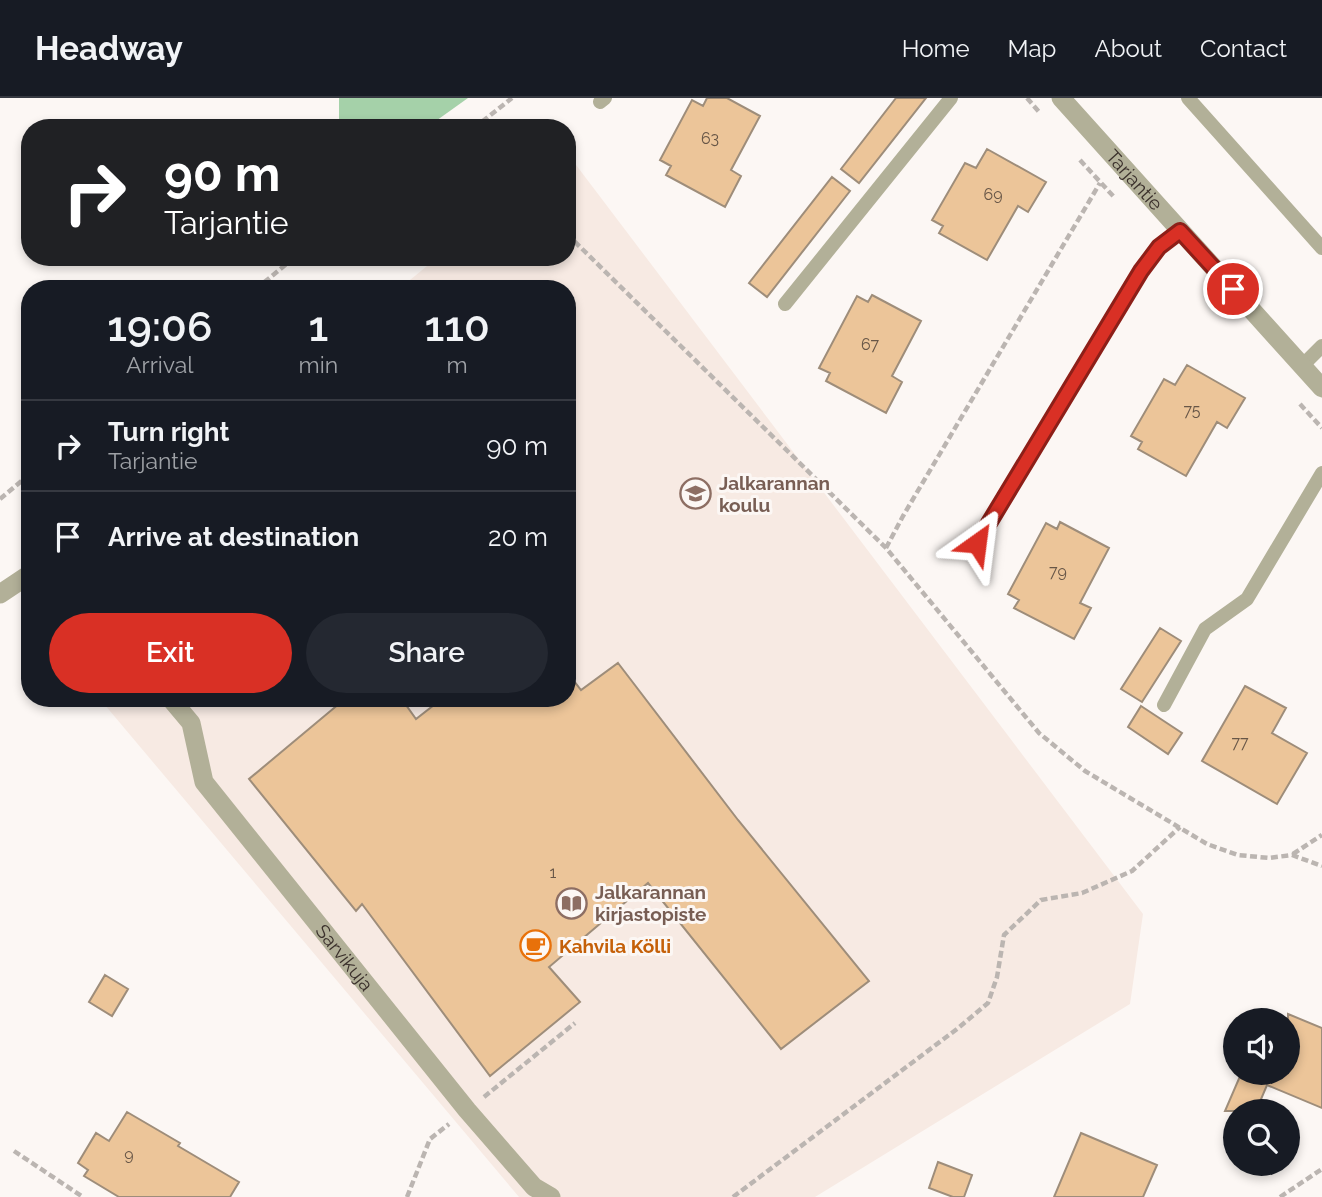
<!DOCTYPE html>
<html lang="en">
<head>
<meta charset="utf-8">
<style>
	:root { --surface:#171b24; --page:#242831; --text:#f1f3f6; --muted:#9ea1a6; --line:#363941; --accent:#d93025 }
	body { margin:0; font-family:Raleway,sans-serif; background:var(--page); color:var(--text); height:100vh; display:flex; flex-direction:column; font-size:26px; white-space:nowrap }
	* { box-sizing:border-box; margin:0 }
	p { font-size:23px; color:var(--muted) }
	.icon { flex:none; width:38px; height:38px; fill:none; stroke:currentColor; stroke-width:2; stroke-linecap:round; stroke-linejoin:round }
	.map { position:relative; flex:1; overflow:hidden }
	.sheet { position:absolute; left:21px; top:182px; width:555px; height:427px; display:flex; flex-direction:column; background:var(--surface); border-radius:28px; box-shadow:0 4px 10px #0003 }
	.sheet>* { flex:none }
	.banner { position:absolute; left:21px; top:21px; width:555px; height:147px; border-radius:28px; box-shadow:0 4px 10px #0003; background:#202124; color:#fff; overflow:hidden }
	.controls { position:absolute; left:1223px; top:910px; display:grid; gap:14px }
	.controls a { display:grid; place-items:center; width:77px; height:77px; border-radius:50%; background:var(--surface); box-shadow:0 4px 10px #0003; font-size:35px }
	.pin { position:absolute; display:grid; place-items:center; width:60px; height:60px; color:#fff; margin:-30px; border:4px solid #fff; border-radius:50%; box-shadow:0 2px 7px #0007 }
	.me { position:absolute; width:77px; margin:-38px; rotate:31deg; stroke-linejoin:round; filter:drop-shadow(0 0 5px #0008) }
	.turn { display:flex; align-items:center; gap:24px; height:147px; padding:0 28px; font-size:32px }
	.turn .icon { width:91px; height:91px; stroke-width:2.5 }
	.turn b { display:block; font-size:49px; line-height:60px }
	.eta { display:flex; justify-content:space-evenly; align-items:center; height:119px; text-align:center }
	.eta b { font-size:42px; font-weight:600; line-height:49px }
	.primary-button { display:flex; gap:14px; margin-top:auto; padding:14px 28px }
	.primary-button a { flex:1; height:80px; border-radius:42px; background:var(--accent); color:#fff; font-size:28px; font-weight:600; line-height:80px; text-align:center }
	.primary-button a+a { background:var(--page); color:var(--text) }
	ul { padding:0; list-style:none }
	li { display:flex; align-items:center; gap:21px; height:91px; padding:0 28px; border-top:2px solid var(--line) }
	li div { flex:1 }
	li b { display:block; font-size:26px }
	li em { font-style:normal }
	header { display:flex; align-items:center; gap:42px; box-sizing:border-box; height:98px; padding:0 35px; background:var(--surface); border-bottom:2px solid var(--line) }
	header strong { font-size:33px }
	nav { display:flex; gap:38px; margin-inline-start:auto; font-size:24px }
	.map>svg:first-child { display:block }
	.built { fill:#f7eae3 }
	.forest { fill:#a5d1a9 }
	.building { fill:#ecc599; stroke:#9e8d7a; stroke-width:2 }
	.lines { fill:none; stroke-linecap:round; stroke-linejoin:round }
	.path { stroke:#bbb5b1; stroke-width:4.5; stroke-dasharray:7 3.5; stroke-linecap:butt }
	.service { stroke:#b2b098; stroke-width:14 }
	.minor { stroke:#b2b098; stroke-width:19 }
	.route-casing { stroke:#8d1f18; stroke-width:18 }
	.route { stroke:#d93025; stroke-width:12 }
	.labels { text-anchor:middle; stroke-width:6; stroke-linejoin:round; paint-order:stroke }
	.number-label { font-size:16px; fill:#675647 }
	.street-label { font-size:19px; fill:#3b312c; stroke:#fcf7f4 }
	.education-label { font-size:19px; font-weight:bold; fill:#785e54; stroke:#fcf7f4; text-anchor:start }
	.food-label { font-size:19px; font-weight:bold; fill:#c56008; stroke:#fcf7f4; text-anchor:start }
</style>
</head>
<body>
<header>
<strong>Headway</strong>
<nav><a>Home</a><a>Map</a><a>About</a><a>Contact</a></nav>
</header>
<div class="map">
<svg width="1322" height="1099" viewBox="0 0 1322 1099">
	<rect width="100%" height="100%" fill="#fcf7f4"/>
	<path class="built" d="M567,55L1143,816L1130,906L815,1099H519L99,600H567V191H399L438,159H567Z"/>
	<path class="forest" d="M339,0H468L426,30H339Z"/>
	<path class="building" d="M707,0H727L760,18L731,72L741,78L725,109L666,77L671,68L660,62L692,2L703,8Z
		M896,0H926L859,85L841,71Z
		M987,51L1046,84L1028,114L1018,108L987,162L939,135L943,128L932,122L965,65L976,70Z
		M832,79L850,93L767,199L749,185Z
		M872,197L921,223L892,278L902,284L886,315L826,283L830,275L819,270L857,198L868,204Z
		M1187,267L1245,300L1227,330L1217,324L1186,378L1138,351L1142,344L1131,338L1164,281L1175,287Z
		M1060,424L1109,450L1080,505L1091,510L1074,541L1014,510L1019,502L1008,496L1046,425L1057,431Z
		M1160,530L1181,543L1142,604L1121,591Z
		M618,565L738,722L869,883L781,951L648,785L549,869L580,904L490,978L362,806L356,813L249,681L346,600H401L416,621L443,600H567V574L581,592Z
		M1245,588L1286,610L1272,635L1307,655L1277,706L1202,663Z
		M1141,608L1182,635L1168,656L1128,629Z
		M105,877L128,891L112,918L89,904Z
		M1288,916L1322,930V1010L1267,987L1256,1013H1225L1241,976L1239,975H1288Z
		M127,1014L180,1045L178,1048L239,1084L230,1099H119L84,1078L88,1072L78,1065L96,1035L109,1043Z
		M1081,1035L1157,1067L1143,1099H1054Z
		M938,1064L972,1077L964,1099H953L929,1090Z"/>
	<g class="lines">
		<path class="path" d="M1027,0L1040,15
			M474,30L512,0
			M1080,62L1114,99
			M567,136L886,450L1039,635L1085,673L1207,746L1238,757L1269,760L1292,757L1322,768
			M256,191L295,159
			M1300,306L1322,330
			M0,401L30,376
			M886,450L903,418L1100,85
			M1293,756L1322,737
			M484,999L575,925
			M14,1053L83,1099
			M407,1099L430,1041L449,1026
			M733,1099L957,931L988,905L997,879L1004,837L1041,802L1082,795L1132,773L1180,729
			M1280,1099L1322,1071"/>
		<path class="service" d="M1188,0L1322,150
			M600,4L605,0
			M785,206L951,0
			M1302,268L1322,248
			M977,445L1141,173L1159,149L1180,133
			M1164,607L1205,531L1247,501L1322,375"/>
		<g class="minor">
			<path id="s1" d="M1061,0L1322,290"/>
			<path d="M0,496L30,476"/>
			<path id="s2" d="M170,600L191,625L204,684L467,1012L534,1089L551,1099"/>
		</g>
	</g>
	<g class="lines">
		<defs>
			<path id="route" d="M977,445L1141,173L1159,149L1180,133L1233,191"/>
		</defs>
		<use href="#route" class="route-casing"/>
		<use href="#route" class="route"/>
	</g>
	<defs>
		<symbol id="school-ring" viewBox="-11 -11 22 22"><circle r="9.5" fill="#fcf7f4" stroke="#8d6e63" stroke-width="1.5"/><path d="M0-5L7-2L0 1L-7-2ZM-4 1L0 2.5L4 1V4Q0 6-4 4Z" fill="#8d6e63"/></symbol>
		<symbol id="library-ring" viewBox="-11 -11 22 22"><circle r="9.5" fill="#fcf7f4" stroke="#8d6e63" stroke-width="1.5"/><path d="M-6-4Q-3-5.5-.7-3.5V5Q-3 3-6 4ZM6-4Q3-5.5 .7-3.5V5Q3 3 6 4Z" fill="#8d6e63"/></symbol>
		<symbol id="cafe-ring" viewBox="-11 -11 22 22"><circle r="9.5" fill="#fcf7f4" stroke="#e8710a" stroke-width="1.5"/><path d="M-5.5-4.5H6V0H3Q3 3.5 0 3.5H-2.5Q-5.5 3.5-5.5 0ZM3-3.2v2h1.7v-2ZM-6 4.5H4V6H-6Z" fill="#e8710a"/></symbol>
	</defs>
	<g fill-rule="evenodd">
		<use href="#school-ring" x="678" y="378" width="35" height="35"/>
		<use href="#library-ring" x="554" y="788" width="35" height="35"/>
		<use href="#cafe-ring" x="518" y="830" width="35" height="35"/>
	</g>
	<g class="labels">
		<g class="number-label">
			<text x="710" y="46">63</text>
			<text x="993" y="102">69</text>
			<text x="870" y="252">67</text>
			<text x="1192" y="318">75</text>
			<text x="1058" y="479">79</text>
			<text x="1240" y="650">77</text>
			<text x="553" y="780">1</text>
			<text x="129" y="1062">9</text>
		</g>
		<g class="street-label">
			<text dy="7" stroke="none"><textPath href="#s1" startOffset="110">Tarjantie</textPath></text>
			<text dy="7" stroke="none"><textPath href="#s2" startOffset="318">Sarvikuja</textPath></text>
		</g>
		<g class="education-label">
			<text x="719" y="392">Jalkarannan<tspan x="719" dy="22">koulu</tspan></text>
			<text x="595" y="801">Jalkarannan<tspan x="595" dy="22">kirjastopiste</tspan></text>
		</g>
		<g class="food-label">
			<text x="559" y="855">Kahvila Kölli</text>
		</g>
	</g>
</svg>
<div class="controls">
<a><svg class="icon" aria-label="sound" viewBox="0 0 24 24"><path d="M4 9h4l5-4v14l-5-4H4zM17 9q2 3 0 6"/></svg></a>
<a><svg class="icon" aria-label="search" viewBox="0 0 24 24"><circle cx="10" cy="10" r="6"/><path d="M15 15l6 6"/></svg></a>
</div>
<div class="pin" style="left:1233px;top:191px;background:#d93025"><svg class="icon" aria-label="arrive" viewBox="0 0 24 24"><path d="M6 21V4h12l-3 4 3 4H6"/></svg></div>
<svg class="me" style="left:977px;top:445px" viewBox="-20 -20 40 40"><path d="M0-17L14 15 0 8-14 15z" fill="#d93025" stroke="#fff" stroke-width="4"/></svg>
<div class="banner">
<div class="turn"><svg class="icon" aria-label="right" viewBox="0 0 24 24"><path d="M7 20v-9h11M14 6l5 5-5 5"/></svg><div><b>90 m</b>Tarjantie</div></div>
</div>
<section class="sheet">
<div class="eta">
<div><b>19:06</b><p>Arrival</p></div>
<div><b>1</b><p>min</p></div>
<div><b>110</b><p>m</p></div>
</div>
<ul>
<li><svg class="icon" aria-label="right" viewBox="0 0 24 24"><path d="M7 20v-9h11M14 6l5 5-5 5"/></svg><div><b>Turn right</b><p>Tarjantie</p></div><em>90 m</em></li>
<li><svg class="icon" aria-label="arrive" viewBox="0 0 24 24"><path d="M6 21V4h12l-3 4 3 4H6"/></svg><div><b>Arrive at destination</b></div><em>20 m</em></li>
</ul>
<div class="primary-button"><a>Exit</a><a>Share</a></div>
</section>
</div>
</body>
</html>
